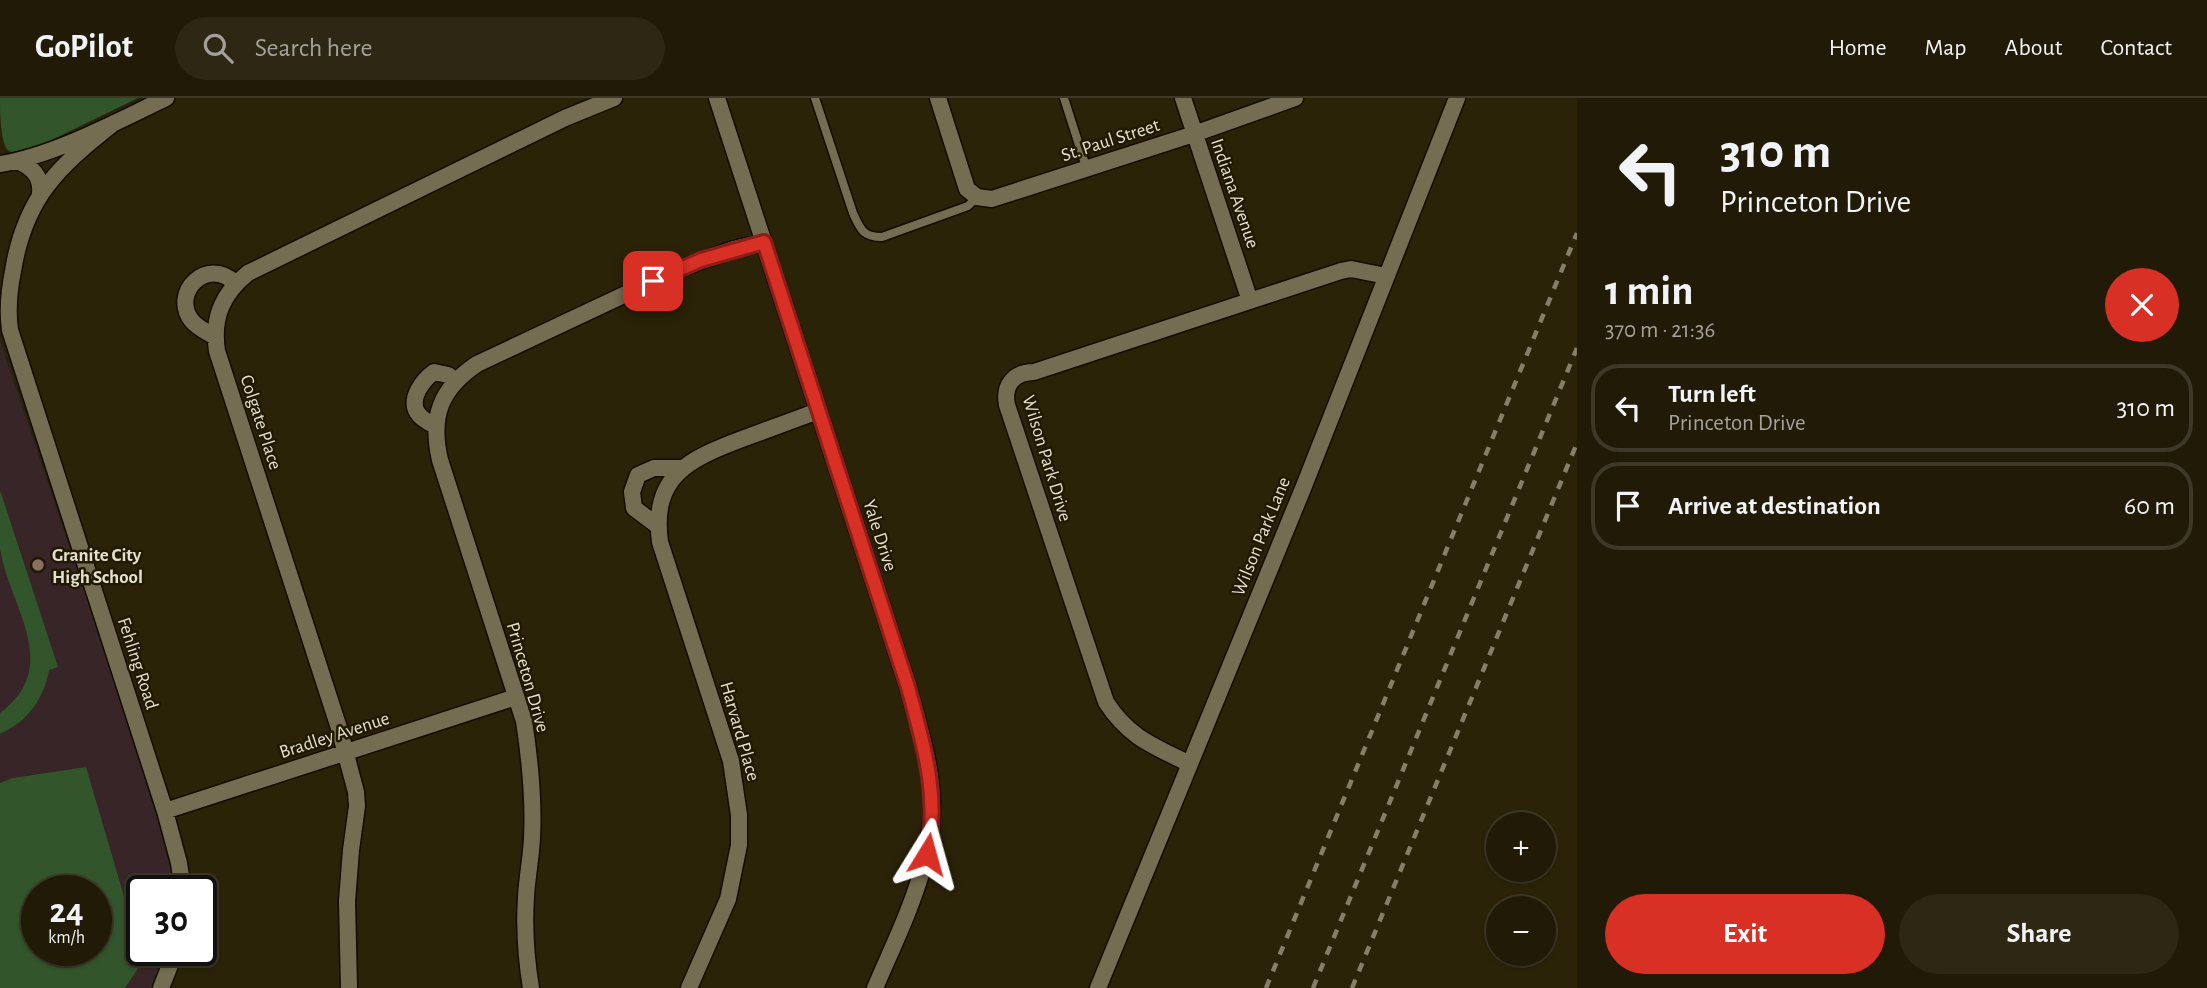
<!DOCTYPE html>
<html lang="en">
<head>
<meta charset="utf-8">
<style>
	:root { --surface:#201a06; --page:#2d2714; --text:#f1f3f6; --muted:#a2a19b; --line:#3d3828; --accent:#d93025 }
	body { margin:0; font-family:"Alegreya Sans",sans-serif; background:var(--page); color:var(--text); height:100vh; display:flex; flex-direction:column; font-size:26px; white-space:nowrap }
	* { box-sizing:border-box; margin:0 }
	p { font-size:23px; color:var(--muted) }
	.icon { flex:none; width:38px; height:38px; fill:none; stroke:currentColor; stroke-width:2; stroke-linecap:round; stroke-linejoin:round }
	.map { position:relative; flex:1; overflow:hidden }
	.details { display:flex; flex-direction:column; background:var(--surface); width:630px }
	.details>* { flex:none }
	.banner { background:#201a06; color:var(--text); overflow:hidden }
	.controls { position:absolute; left:1486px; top:714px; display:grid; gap:14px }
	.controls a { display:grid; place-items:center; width:70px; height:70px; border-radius:50%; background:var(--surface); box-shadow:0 2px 5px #0004,0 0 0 2px var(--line); font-size:35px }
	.speed { position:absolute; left:21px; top:777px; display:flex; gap:14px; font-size:35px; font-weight:700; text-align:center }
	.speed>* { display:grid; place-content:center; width:91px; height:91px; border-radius:50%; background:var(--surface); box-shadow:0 2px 5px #0004,0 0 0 2px var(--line); line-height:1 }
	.speed small { font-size:18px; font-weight:400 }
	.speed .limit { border:4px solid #111; border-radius:10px; background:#fff; color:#111 }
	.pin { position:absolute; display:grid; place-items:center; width:60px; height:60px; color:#fff; margin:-30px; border-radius:14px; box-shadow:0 4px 10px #0006 }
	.me { position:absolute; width:77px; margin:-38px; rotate:8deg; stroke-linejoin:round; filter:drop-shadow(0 0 5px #0008) }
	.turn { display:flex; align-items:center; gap:24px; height:147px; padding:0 28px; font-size:32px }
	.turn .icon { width:91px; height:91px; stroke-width:2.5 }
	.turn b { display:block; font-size:49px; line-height:60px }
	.round { display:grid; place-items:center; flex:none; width:74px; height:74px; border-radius:37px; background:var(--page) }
	.headline { display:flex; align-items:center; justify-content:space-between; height:119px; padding:0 28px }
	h1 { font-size:42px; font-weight:600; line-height:52px }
	.button { display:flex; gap:14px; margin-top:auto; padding:14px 28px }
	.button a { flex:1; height:80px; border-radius:42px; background:var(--accent); color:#fff; font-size:28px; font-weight:600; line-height:80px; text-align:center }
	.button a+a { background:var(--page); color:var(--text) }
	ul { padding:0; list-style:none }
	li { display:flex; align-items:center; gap:21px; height:88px; margin:0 14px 10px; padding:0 14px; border:4px solid var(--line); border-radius:28px }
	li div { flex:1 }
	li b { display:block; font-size:26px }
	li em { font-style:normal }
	header { display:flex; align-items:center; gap:42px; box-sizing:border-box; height:98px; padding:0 35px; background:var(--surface); border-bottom:2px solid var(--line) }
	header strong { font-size:33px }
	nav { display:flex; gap:38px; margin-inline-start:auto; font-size:24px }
	.search { width:490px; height:63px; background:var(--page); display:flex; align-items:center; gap:18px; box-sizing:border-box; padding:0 24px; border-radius:38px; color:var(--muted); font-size:26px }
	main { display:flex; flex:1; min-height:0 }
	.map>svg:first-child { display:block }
	.education { fill:#382527; fill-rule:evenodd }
	.green { fill:#33552b; fill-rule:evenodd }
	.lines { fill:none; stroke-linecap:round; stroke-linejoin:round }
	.lane-casing { stroke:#130c00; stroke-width:11 }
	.street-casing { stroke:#130c00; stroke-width:19 }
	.lane { stroke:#756d51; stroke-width:8 }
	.street { stroke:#756d51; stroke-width:16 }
	.rail { stroke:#857f69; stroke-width:4.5; stroke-dasharray:9 9; stroke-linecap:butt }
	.route-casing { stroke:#8d1f18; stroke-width:18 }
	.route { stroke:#d93025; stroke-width:12 }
	.education-dot { fill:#8d6e63; stroke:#211901; stroke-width:2.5 }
	.labels { text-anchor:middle; stroke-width:5; stroke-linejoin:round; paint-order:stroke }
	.street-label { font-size:19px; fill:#e4e0d0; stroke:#211901 }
	.poi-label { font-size:19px; font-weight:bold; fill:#e4e0d0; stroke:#211901; text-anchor:start }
</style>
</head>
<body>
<header>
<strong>GoPilot</strong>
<div class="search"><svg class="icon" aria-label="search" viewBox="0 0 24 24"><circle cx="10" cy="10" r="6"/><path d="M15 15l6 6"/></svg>Search here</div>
<nav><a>Home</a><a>Map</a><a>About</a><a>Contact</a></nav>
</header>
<main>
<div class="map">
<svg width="1577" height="890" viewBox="0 0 1577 890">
	<rect width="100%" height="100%" fill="#2b2308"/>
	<path class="education" d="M0,243L151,690L173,777L174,793H142V852H168L162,873L153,890H0ZM37,793H96V852H37Z"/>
	<path class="green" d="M0,0H138L27,54C22,54 13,55 9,53C0,46 0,12 0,0Z
		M0,392L58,569L49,572C44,601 27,624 0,636V615C63,568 10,510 0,451C0,433 0,411 0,392Z
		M86,669L143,863L125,890H0V685L13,680ZM37,793H96V852H37Z"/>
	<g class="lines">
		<defs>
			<path id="lane" d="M815,0L853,115C860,131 863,139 882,139L968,108L977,99
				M1064,0L1087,72"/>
			<path id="street" d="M717,0L908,589C916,619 926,648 930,679C941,754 904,822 875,890
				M938,0L967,91L977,99L992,101L1194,36L1295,0
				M1183,0L1250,203
				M114,25C58,69 25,99 13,173C9,193 7,211 10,232L165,713L179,765L183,793
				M16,63C32,68 42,78 40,96
				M0,66C53,58 118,23 166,0
				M215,239C207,234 198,230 192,223C170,195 207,158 235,185
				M436,328C429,325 421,321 417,314C409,300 423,282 434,274L448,277L456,283
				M658,428L634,410L632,394L638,377L654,370H683
				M1190,666C1154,648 1129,640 1106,604L1007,307C1003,287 1014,274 1034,274L1341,173L1351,171L1386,178
				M165,713L516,599
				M161,890L176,852
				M349,890L347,803L351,752L357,708L356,694L339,630L217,253C212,220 222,196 248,175L565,20L614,0
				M531,890C526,860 524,830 526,799C527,780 531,760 532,740C534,701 530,662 524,623L440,362C430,319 440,291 477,266L679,171L734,151L763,144
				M689,890L728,801L739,747V717L731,663L660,444C651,378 689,361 742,341C767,332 793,322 818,313
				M1098,890L1304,388L1457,0"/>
		</defs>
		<use href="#lane" class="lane-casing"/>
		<use href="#street" class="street-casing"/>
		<use href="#lane" class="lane"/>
		<use href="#street" class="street"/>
		<path class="rail" d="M1266,890L1577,135
			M1313,890L1577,250
			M1352,890L1577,345"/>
	</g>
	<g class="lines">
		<defs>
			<path id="route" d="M653,183L701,162L764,144L908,589C923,645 940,698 927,756"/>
		</defs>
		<use href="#route" class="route-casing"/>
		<use href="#route" class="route"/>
	</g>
	<circle class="education-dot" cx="38" cy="467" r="7"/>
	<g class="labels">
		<g class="street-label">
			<text transform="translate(1110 41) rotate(-18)" y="7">St. Paul Street</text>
			<text transform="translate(1236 95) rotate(71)" y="7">Indiana Avenue</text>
			<text transform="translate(262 324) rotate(72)" y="7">Colgate Place</text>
			<text transform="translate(1048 360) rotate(73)" y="7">Wilson Park Drive</text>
			<text transform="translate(881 437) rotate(72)" y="7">Yale Drive</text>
			<text transform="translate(1260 438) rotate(-68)" y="7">Wilson Park Lane</text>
			<text transform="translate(139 565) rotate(72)" y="7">Fehling Road</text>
			<text transform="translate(529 579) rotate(74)" y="7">Princeton Drive</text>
			<text transform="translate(741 633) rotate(74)" y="7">Harvard Place</text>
			<text transform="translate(334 636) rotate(-18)" y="7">Bradley Avenue</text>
		</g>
		<g class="poi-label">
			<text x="52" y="463">Granite City<tspan x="52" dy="22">High School</tspan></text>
		</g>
	</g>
</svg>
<div class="controls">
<a>+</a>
<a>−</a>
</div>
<div class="speed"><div>24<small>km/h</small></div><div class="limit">30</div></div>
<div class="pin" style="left:653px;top:183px;background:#d93025"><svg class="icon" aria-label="arrive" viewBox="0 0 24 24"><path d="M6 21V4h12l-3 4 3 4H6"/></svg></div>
<svg class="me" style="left:927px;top:756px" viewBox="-20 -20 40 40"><path d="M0-17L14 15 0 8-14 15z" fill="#d93025" stroke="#fff" stroke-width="4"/></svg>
</div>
<section class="details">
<div class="banner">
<div class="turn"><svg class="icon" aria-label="left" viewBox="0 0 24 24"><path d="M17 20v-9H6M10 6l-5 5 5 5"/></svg><div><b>310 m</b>Princeton Drive</div></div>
</div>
<div class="headline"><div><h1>1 min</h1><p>370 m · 21:36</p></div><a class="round" style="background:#d93025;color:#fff"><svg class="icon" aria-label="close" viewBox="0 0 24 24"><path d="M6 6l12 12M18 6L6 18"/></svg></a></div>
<ul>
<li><svg class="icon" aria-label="left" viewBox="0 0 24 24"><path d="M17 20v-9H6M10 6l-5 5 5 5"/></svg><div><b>Turn left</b><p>Princeton Drive</p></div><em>310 m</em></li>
<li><svg class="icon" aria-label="arrive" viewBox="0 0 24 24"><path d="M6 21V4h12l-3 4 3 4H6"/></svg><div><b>Arrive at destination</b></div><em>60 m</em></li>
</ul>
<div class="button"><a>Exit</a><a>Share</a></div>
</section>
</main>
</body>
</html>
